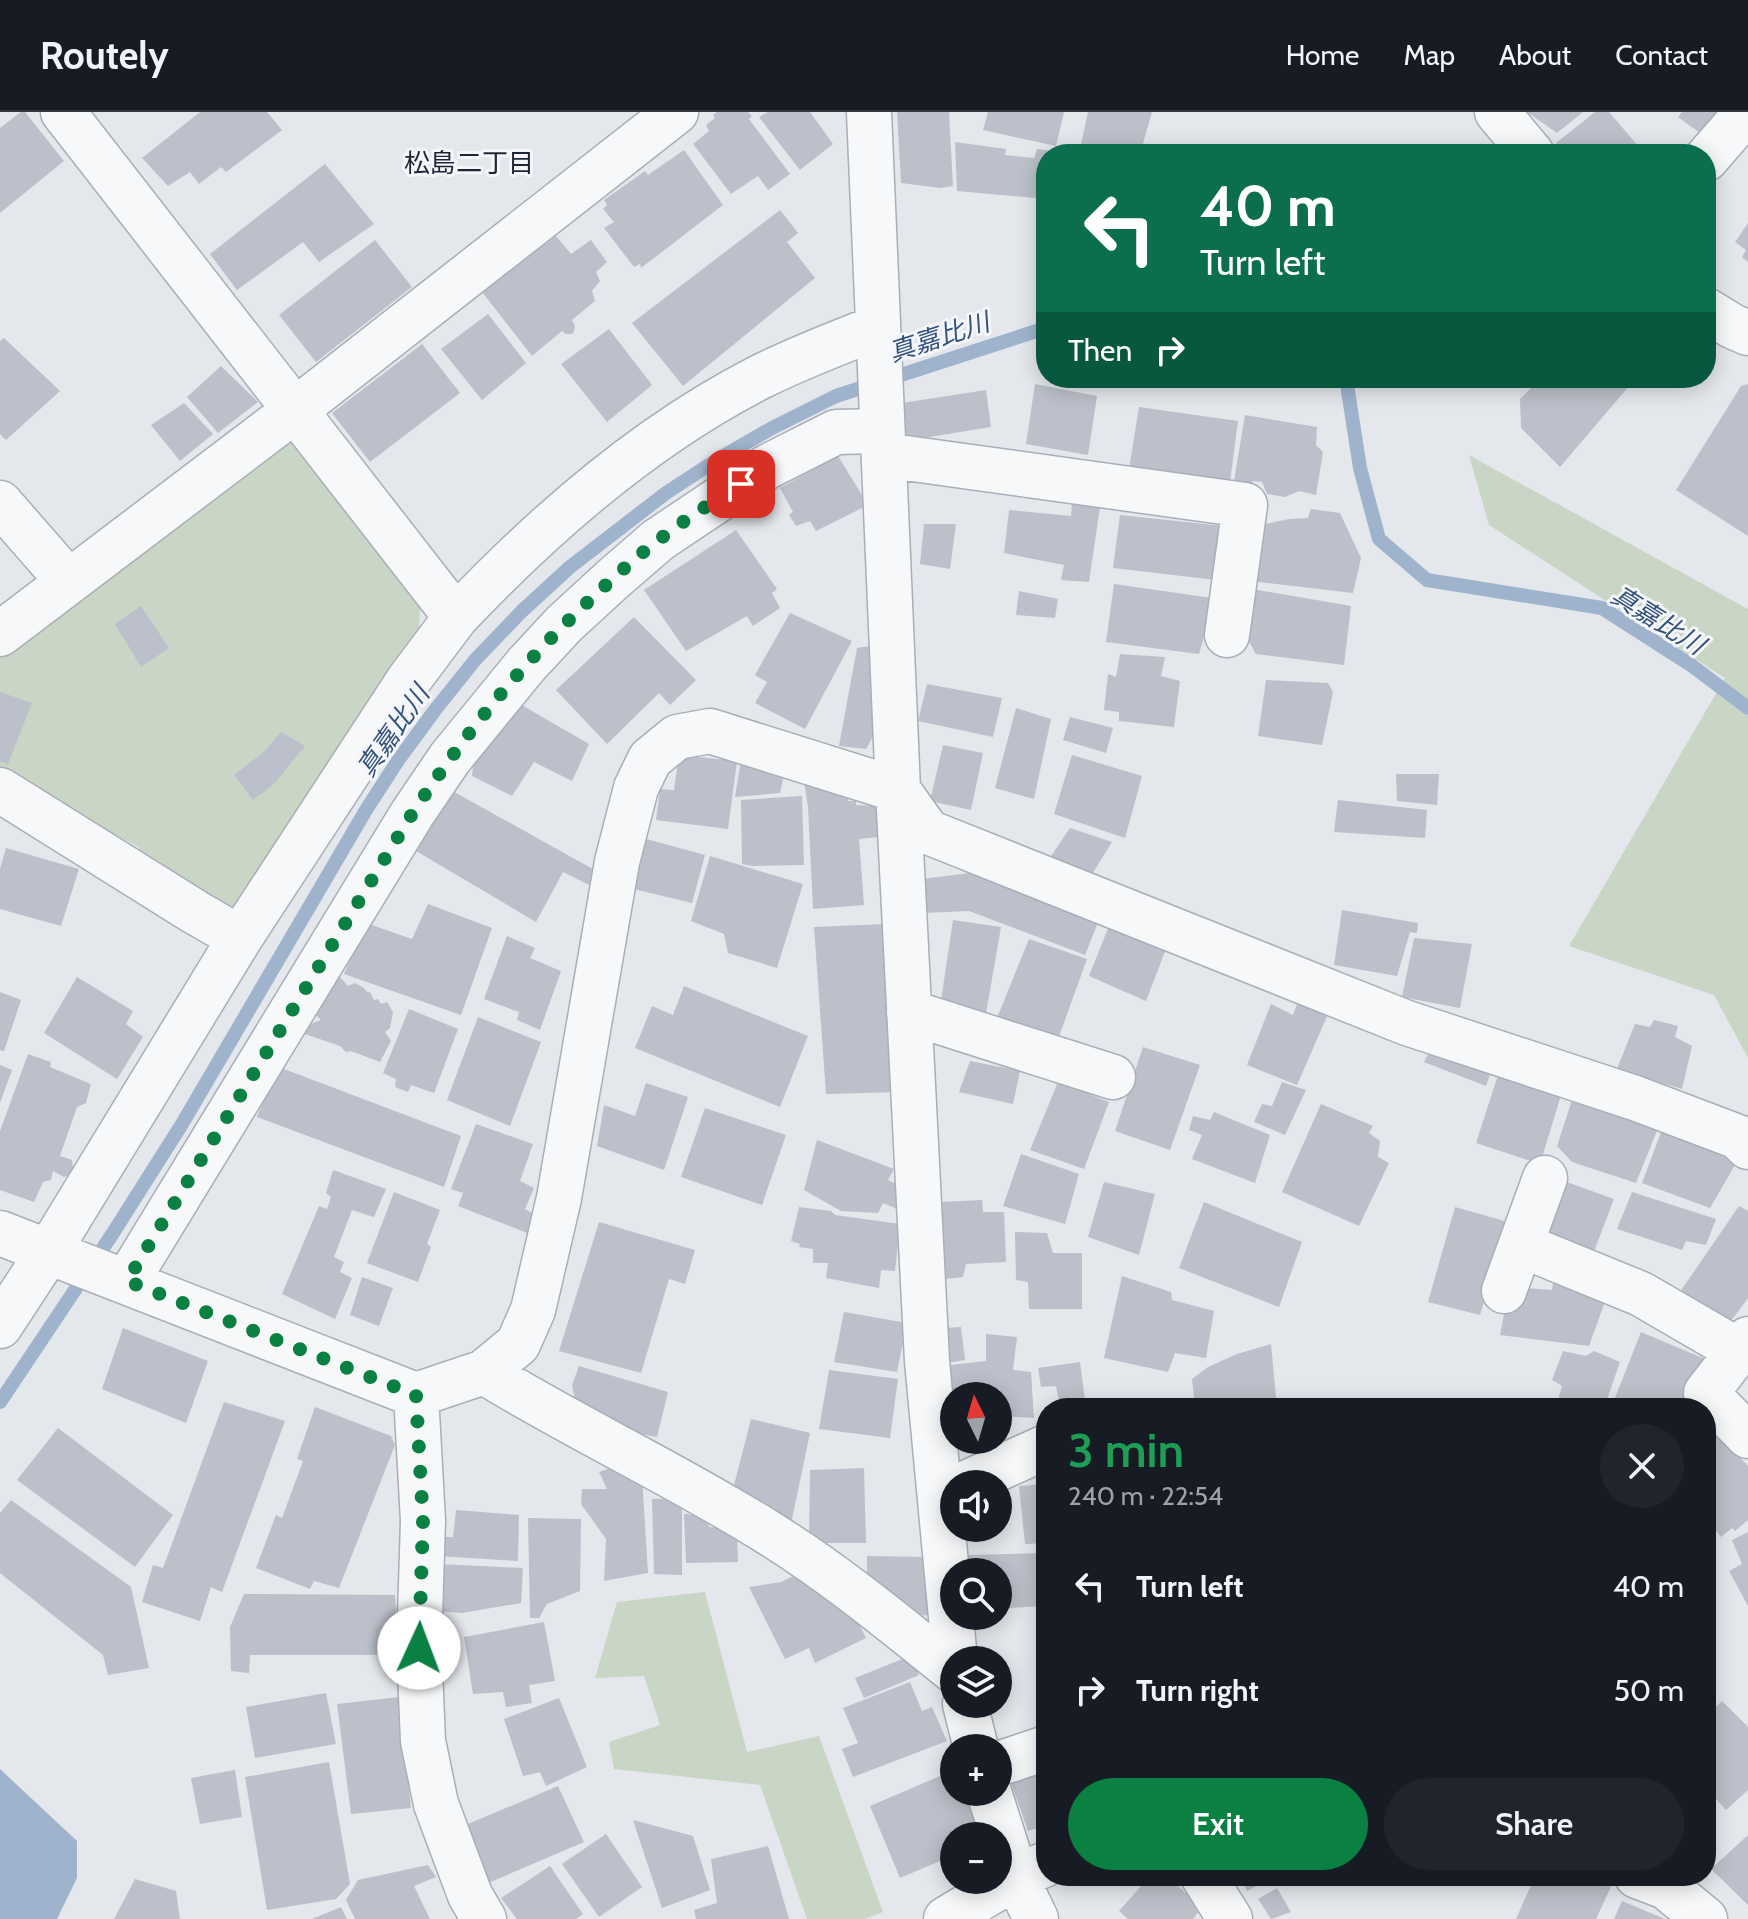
<!DOCTYPE html>
<html lang="en">
<head>
<meta charset="utf-8">
<style>
	:root { --surface:#171b24; --page:#20242c; --text:#f1f3f6; --muted:#9ea1a6; --line:#363941; --accent:#0b8043 }
	body { margin:0; font-family:Cabin,"Noto Sans JP",sans-serif; background:var(--page); color:var(--text); height:100vh; display:flex; flex-direction:column; font-size:30px; white-space:nowrap }
	* { box-sizing:border-box; margin:0 }
	p { font-size:26px; color:var(--muted) }
	.icon { flex:none; width:44px; height:44px; fill:none; stroke:currentColor; stroke-width:2; stroke-linecap:round; stroke-linejoin:round }
	.map { position:relative; flex:1; overflow:hidden }
	.sheet { position:absolute; left:1036px; top:1286px; width:680px; height:488px; display:flex; flex-direction:column; background:var(--surface); border-radius:32px; box-shadow:0 4px 20px #0003 }
	.sheet>* { flex:none }
	.hud { position:absolute; left:1036px; top:32px; width:680px; height:244px; border-radius:32px; box-shadow:0 4px 20px #0003; background:#0b6e4f; color:#fff; overflow:hidden }
	.needle { width:52px; rotate:355deg }
	.tools { position:absolute; left:940px; top:1270px; display:grid; gap:16px }
	.tools a { display:grid; place-items:center; width:72px; height:72px; border-radius:50%; background:var(--surface); box-shadow:0 4px 20px #0003; font-size:40px }
	.pin { position:absolute; display:grid; place-items:center; width:68px; height:68px; color:#fff; margin:-34px; border-radius:16px; box-shadow:0 4px 12px #0006 }
	.me { position:absolute; width:88px; margin:-44px; rotate:2deg; stroke-linejoin:round; filter:drop-shadow(0 0 6px #0008) }
	.turn { display:flex; align-items:center; gap:28px; height:168px; padding:0 32px; font-size:36px }
	.turn .icon { width:104px; height:104px; stroke-width:2.5 }
	.turn b { display:block; font-size:56px; line-height:68px }
	.then { display:flex; align-items:center; height:76px; padding:0 32px; background:#0003; gap:16px; font-size:30px }
	.round { display:grid; place-items:center; flex:none; width:84px; height:84px; border-radius:42px; background:var(--page) }
	.headline { display:flex; align-items:center; justify-content:space-between; height:136px; padding:0 32px }
	h1 { font-size:48px; font-weight:600; line-height:60px; color:#1e9e55 }
	.button { display:flex; gap:16px; margin-top:auto; padding:16px 32px }
	.button a { flex:1; height:92px; border-radius:48px; background:var(--accent); color:#fff; font-size:32px; font-weight:600; line-height:92px; text-align:center }
	.button a+a { background:var(--page); color:var(--text) }
	ul { padding:0; list-style:none }
	li { display:flex; align-items:center; gap:24px; height:104px; padding:0 32px }
	li div { flex:1 }
	li b { display:block; font-size:30px }
	li em { font-style:normal }
	header { display:flex; align-items:center; gap:48px; box-sizing:border-box; height:112px; padding:0 40px; background:var(--surface); border-bottom:2px solid var(--line) }
	header strong { font-size:38px }
	nav { display:flex; gap:44px; margin-inline-start:auto; font-size:28px }
	.map>svg:first-child { display:block }
	.green { fill:#c9d6c5 }
	.water { fill:#9fb4cc }
	.lines { fill:none; stroke-linecap:round; stroke-linejoin:round }
	.stream { stroke:#9fb4cc; stroke-width:14 }
	.building { fill:#bbc0ca }
	.minor-casing { stroke:#a9aeb7; stroke-width:47 }
	.minor { stroke:#f7f8fa; stroke-width:44 }
	.route { stroke:#0b8043; stroke-width:14; stroke-dasharray:0 25.2 }
	.labels { text-anchor:middle; stroke-width:6; stroke-linejoin:round; paint-order:stroke }
	.neighbourhood-label { font-size:26px; fill:#1d2536; stroke:#f4f6f9 }
	.water-label { font-size:26px; font-style:italic; fill:#34527a; stroke:#f4f6f9 }
</style>
</head>
<body>
<header>
<strong>Routely</strong>
<nav><a>Home</a><a>Map</a><a>About</a><a>Contact</a></nav>
</header>
<div class="map">
<svg width="1748" height="1807" viewBox="0 0 1748 1807">
	<rect width="100%" height="100%" fill="#e4e7ec"/>
	<path class="green" d="M293,331L417,479L420,497L419,516L226,805L136,749L139,735L0,665V544L282,334Z
		M1469,343L1748,497V946L1714,883L1569,834L1725,566L1489,413Z
		M705,1480L747,1640L819,1624L883,1800L865,1807H807L760,1673L614,1657L609,1630L660,1613L644,1564L595,1566L617,1490Z"/>
	<path class="water" d="M0,1657L77,1729V1766L57,1807H0Z"/>
	<g class="lines">
		<path class="stream" d="M1346,266L1360,356L1379,427L1427,468L1602,496L1691,553L1748,596
			M0,1290L113,1121L182,1012L366,698L399,647L435,598L475,548L522,499L570,455L666,381L718,347L772,316L836,284L1046,216"/>
	</g>
	<path class="building" d="M21,0H25L64,49L0,101V16Z
		M200,0H267L282,18L226,60L221,55L199,72L190,60L168,74L142,46Z
		M717,0H748L752,4L749,7L790,62L768,78L758,64L731,82L693,32L709,19L706,13L715,6L713,3Z
		M768,0H810L833,32L800,58L759,5Z
		M897,0H949L953,74L941,76L901,71Z
		M988,0H1064L1056,34L983,18Z
		M1088,0H1152L1140,42H1079Z
		M1527,0H1583L1557,21Z
		M1595,0H1609L1645,42H1566L1556,31Z
		M1682,0H1724L1704,24L1678,5Z
		M955,30L1006,37L1005,43L1034,46L1037,37L1064,40V42H1046V80L1036,86L957,79Z
		M684,38L723,93L641,156L640,152L634,155L604,116L614,110L603,97L607,93L604,88L645,59L648,63Z
		M325,52L374,112L319,150L303,130L237,178L210,142Z
		M780,98L798,121L787,130L815,166L683,274L632,211Z
		M1748,111V150L1742,145L1746,138L1735,130Z
		M556,124L571,142L591,128L607,150L596,160L600,169L592,179L595,189L572,208L575,214L574,219L572,222H566L562,219L532,244L482,180Z
		M375,128L412,175L316,250L279,203Z
		M488,202L526,251L482,288L441,237Z
		M609,217L652,273L607,310L561,252Z
		M4,226L60,279L6,328L0,322V229Z
		M422,232L460,281L370,350L332,301Z
		M221,254L258,290L218,321L187,285Z
		M1214,266H1288V271L1214,272Z
		M1541,266H1636L1560,355L1521,316L1520,287Z
		M1035,272L1097,284L1088,343L1026,332Z
		M1748,272V424L1676,378L1741,274Z
		M986,278L991,315L905,329L902,291Z
		M184,291L213,322L180,349L151,313Z
		M1139,295L1238,309L1230,370L1129,357Z
		M1245,303L1317,315L1316,333L1323,340L1316,383L1299,379L1285,385L1267,382L1262,370L1253,369L1247,378L1233,375Z
		M838,344L868,393L816,419L810,409L796,414L789,403L793,400L780,376Z
		M1072,390L1100,395L1089,470L1061,468L1064,453L1004,441L1009,398L1071,404Z
		M1311,397L1340,401L1361,446L1353,481L1250,469L1261,413L1289,407L1308,406Z
		M1120,403L1224,414L1216,468L1113,456Z
		M924,412H956L950,457L920,452Z
		M736,418L777,477L772,481L780,496L753,514L747,504L686,539L644,478Z
		M1114,472L1212,486L1208,524L1204,525L1199,542L1106,530Z
		M1246,476L1351,494L1344,553L1256,542L1241,516Z
		M1019,479L1058,487L1055,506L1016,503Z
		M141,494L169,536L141,555L115,512Z
		M790,501L852,529L805,617L755,591L767,570L755,563Z
		M634,505L696,568L670,593L659,581L607,632L556,578Z
		M876,533V619L866,637L839,634L857,536Z
		M1120,542L1165,545L1161,564L1180,569L1174,615L1119,609V600L1104,598L1108,562L1116,565Z
		M1266,568L1328,571L1333,580L1322,633L1258,624Z
		M927,572L1002,586L993,625L918,609Z
		M0,580L32,591L8,652L0,649Z
		M513,588L589,632L572,669L534,650L512,684L472,664L475,636Z
		M1016,596L1051,607L1034,687L995,676Z
		M1070,605L1113,616L1106,641L1063,628Z
		M281,620L305,634L274,672L253,688L234,663L265,639Z
		M943,633L983,641L971,698L930,689Z
		M742,642L785,657L780,681L735,685Z
		M679,643L737,649L728,717L656,708L660,677L674,678Z
		M1072,643L1142,664L1125,726L1054,702Z
		M1396,662H1439L1437,693L1397,689Z
		M804,669L848,681V689H856V693L877,694L880,725L859,727L864,793L813,797L808,695Z
		M449,677L600,761L593,775L563,760L536,810L416,739Z
		M802,684L804,753L753,754L742,752L741,688Z
		M1338,688L1427,698L1425,726L1334,720Z
		M1070,716L1112,730L1091,764L1051,744Z
		M639,725L705,743L692,791L625,775Z
		M6,736L79,757L61,814L0,797V757Z
		M710,744L803,772L777,856L728,841L724,822L691,809Z
		M986,759L1099,808L1085,843L969,799L923,801L922,767Z
		M428,792L492,816L461,903L344,862L366,811L412,827Z
		M1342,798L1418,811L1417,821L1410,820L1397,864L1334,853Z
		M953,808L1001,815L985,907L939,902Z
		M886,812L901,980L826,982L814,815Z
		M1109,814L1166,837L1146,889L1089,864Z
		M507,824L535,836L530,846L561,859L540,918L517,908L519,900L484,887Z
		M1414,826L1472,832L1460,896L1402,885Z
		M1029,827L1087,847L1057,930L997,906Z
		M77,865L133,899L126,912L143,925L117,967L44,921Z
		M341,866L348,874L355,871L364,876L367,880H370L374,888L378,887L381,892L387,890L393,900L390,916L385,920L391,929L380,950L351,939L346,940L340,934L305,922L303,915L321,908L309,896L330,867Z
		M684,874L808,924L780,995L635,936L652,894L673,903Z
		M0,880L21,888L4,939L0,938Z
		M1298,890L1329,900L1297,973L1247,953L1271,892L1293,903Z
		M409,897L458,917L434,981L411,973L408,980L395,975L396,967L383,961Z
		M478,905L541,930L510,1014L447,988Z
		M1654,908L1678,914L1675,925L1692,934L1682,977L1617,957L1635,912L1650,915Z
		M1434,931L1493,953L1486,974L1424,950Z
		M1143,935L1200,953L1170,1038L1115,1019Z
		M28,942L51,950L50,955L91,972L86,991L77,995L60,1044L72,1048L73,1056L71,1063L64,1065L53,1059L51,1068L43,1070L34,1090L0,1078V1019Z
		M970,949L1020,959L1013,992L959,980Z
		M0,953L12,958L0,991Z
		M276,954L461,1024L444,1075L257,1005Z
		M1499,960L1562,980L1540,1052L1476,1031Z
		M1058,970L1109,990L1084,1057L1030,1038Z
		M1282,970L1306,978L1285,1023L1254,1010L1262,992L1272,994Z
		M646,971L688,985L664,1058L597,1034L604,993L635,1004Z
		M1574,982L1660,1011L1636,1071L1572,1050L1557,1034Z
		M1321,992L1373,1014L1369,1021L1380,1029L1378,1045L1389,1051L1359,1114L1282,1080Z
		M705,996L786,1023L762,1093L681,1065Z
		M1214,1000L1270,1023L1255,1071L1192,1047L1202,1023L1189,1018L1193,1004L1210,1008Z
		M1666,1007L1732,1039L1735,1053L1710,1096L1642,1071Z
		M476,1012L533,1032L520,1069L534,1076L525,1097L534,1102L527,1121L458,1094L463,1081L451,1077Z
		M817,1028L894,1057L888,1068L907,1077V1090L895,1096L883,1091L878,1101L841,1099L804,1078Z
		M1021,1042L1079,1062L1065,1112L1003,1094Z
		M333,1058L386,1077L374,1105L352,1098L334,1145L344,1150L340,1160L352,1166L335,1207L282,1182L319,1094L327,1097L331,1085L326,1081Z
		M1561,1068L1614,1087L1593,1142L1537,1119Z
		M1104,1070L1155,1082L1139,1143L1088,1125Z
		M394,1080L440,1098L427,1132L431,1135L418,1170L367,1151Z
		M1632,1080L1716,1107L1706,1133L1686,1129L1682,1138L1617,1117Z
		M982,1088L983,1100H1004L1006,1150L966,1152L963,1165L946,1167L942,1090Z
		M1204,1090L1302,1130L1279,1195L1179,1156Z
		M1739,1094L1748,1099V1186L1728,1213L1680,1180Z
		M799,1095L831,1099L835,1103L900,1112L895,1159L881,1158L879,1176L826,1166L828,1151H813V1137L799,1135L800,1132L791,1129Z
		M1455,1095L1508,1110L1480,1203L1428,1190Z
		M599,1110L695,1138L685,1172L669,1167L641,1261L559,1239Z
		M1015,1120L1047,1121L1053,1141H1082V1197H1029L1028,1170L1016,1168Z
		M1122,1164L1171,1180L1172,1188L1214,1199L1206,1246L1175,1241L1168,1260L1104,1246Z
		M1554,1164L1607,1184L1589,1234L1500,1223L1506,1192L1526,1176L1552,1178Z
		M362,1165L393,1176L379,1214L350,1203Z
		M844,1200L907,1211L897,1260L834,1250Z
		M961,1215L965,1248L947,1251L944,1216Z
		M123,1216L208,1249L186,1311L102,1277Z
		M1641,1220L1705,1247L1685,1296H1611Z
		M986,1222L1017,1225L1013,1258L1031,1260L1034,1306L998,1304V1284H954L950,1253L986,1249Z
		M1271,1232L1277,1296L1195,1295L1192,1267L1208,1255L1237,1242Z
		M1563,1239L1586,1244L1594,1239L1620,1250L1604,1296H1572L1557,1291L1562,1274L1552,1268Z
		M1080,1250L1086,1296H1060L1056,1274L1041,1275L1038,1256Z
		M579,1254L668,1280L657,1325L630,1320L575,1289L572,1273Z
		M829,1258L898,1267L890,1326L819,1317Z
		M224,1290L285,1309L222,1480L211,1475L200,1509L142,1490L153,1453L163,1456Z
		M315,1295L391,1324L395,1333L339,1476L314,1469L310,1477L256,1456L276,1403L282,1406L303,1349L297,1347Z
		M751,1307L810,1321L791,1412L767,1404V1392L732,1381Z
		M1706,1310L1748,1354V1408L1735,1419L1732,1416L1721,1425L1706,1407Z
		M58,1316L173,1403L135,1455L17,1368Z
		M616,1354L642,1364L648,1461L604,1469L606,1427L581,1392L582,1377H607L599,1360Z
		M864,1356L866,1431H809L810,1358Z
		M1046,1372V1431L1025,1432L1019,1374Z
		M682,1386V1463L654,1462L652,1387Z
		M11,1388L131,1475L149,1556L108,1563L103,1543L0,1461V1401Z
		M456,1398L519,1403L518,1449L436,1444L438,1425H453Z
		M684,1402L708,1403L709,1415L737,1417L738,1450L686,1451Z
		M528,1406L581,1407L580,1479L547,1492L539,1506H530Z
		M1748,1420V1494L1729,1459L1742,1452L1732,1428Z
		M1046,1441V1494L1009,1496L1007,1473H998V1460H970L968,1443Z
		M867,1444L927,1445L929,1503L902,1505L867,1472Z
		M439,1452L523,1456L521,1491L462,1501L437,1499Z
		M806,1458L824,1487L843,1479L866,1526L815,1551L809,1536L785,1547L749,1475L781,1470Z
		M244,1482L395,1483L398,1543H250L249,1561L231,1559L230,1515Z
		M544,1510L555,1569L529,1573L532,1591L506,1595L503,1580L473,1582L464,1525Z
		M910,1544L919,1563L864,1586L855,1566Z
		M910,1570L922,1599L932,1595L947,1629L853,1665L842,1637L858,1631L843,1596Z
		M326,1581L336,1632L255,1646L246,1595Z
		M399,1585L411,1696L351,1702L337,1592Z
		M559,1586L587,1655L546,1674L540,1660L523,1664L504,1607Z
		M1722,1589L1748,1615V1678L1726,1698L1706,1676V1604Z
		M329,1650L350,1772L336,1787L267,1798L245,1665Z
		M1046,1655V1713L1028,1719L1011,1671Z
		M235,1658L242,1705L200,1712L191,1666Z
		M954,1658V1680H972L989,1724H954V1743L900,1766L870,1694Z
		M558,1674L584,1730L486,1772L461,1715Z
		M633,1708L693,1724L710,1778L662,1796Z
		M606,1722L642,1775L599,1805L562,1752Z
		M1748,1723V1793L1711,1757Z
		M768,1734L789,1807H696L694,1798L717,1791L711,1747Z
		M428,1753L436,1765L414,1774L430,1807H355L346,1788L358,1768Z
		M550,1754L583,1802L576,1807H517L501,1786Z
		M1150,1764H1167L1202,1796L1193,1807H1128L1119,1799Z
		M1239,1764H1276L1247,1779Z
		M1535,1764H1612L1615,1766L1596,1807H1516Z
		M135,1767L176,1779L180,1807H114Z
		M1277,1776L1291,1800L1271,1807L1258,1787Z
		M1622,1789L1665,1807H1614Z
		M341,1795L347,1807H312Z"/>
	<g class="lines">
		<defs>
			<path id="minor" d="M869,0L898,678L927,1249L955,1548
				M1497,0L1532,42
				M1706,47L1747,0
				M1706,198L1732,214L1748,221
				M884,343L1245,393L1227,523
				M0,391L68,469
				M456,505C543,413 646,323 760,265C798,246 838,231 878,215
				M0,522L294,299L676,0
				M0,678L195,800L240,826
				M909,900L1113,965
				M0,1121L416,1283L484,1260L518,1232L533,1198L559,1086L617,750L636,676L650,647L677,625L710,619L898,678L928,720L1407,911L1635,986L1738,1025L1748,1035
				M1521,1133L1641,1182L1739,1239
				M127,1169L412,702L450,646L526,553L564,512L613,467L658,428L767,355L836,320L881,319
				M1504,1179L1545,1066
				M0,1214L49,1139L240,826L408,569L456,505L63,0
				M1748,1227L1706,1281L1748,1324
				M484,1260C577,1317 677,1363 769,1421C835,1462 894,1511 954,1559
				M416,1283L423,1409L419,1536L423,1629L436,1692L470,1783L484,1807
				M964,1372L1046,1335
				M965,1592L976,1636
				M998,1652L1046,1636
				M989,1680L1016,1765L1036,1807
				M1203,1764L1230,1807
				M1637,1764L1666,1775L1705,1807
				M946,1807L1016,1765L1046,1752"/>
		</defs>
		<use href="#minor" class="minor-casing"/>
		<use href="#minor" class="minor"/>
	</g>
	<g class="lines">
		<path class="route" d="M419,1536L423,1409L416,1283L127,1169L412,702C464,623 522,551 591,487C613,466 636,445 660,427C686,407 714,389 741,372"/>
	</g>
	<g class="labels">
		<g class="neighbourhood-label">
			<text x="469" y="60">松島二丁目</text>
		</g>
		<g class="water-label">
			<text transform="translate(939 225) rotate(-18)" y="9">真嘉比川</text>
			<text transform="translate(1658 508) rotate(32)" y="9">真嘉比川</text>
			<text transform="translate(393 619) rotate(-55)" y="9">真嘉比川</text>
		</g>
	</g>
</svg>
<div class="tools">
<a><svg class="needle" viewBox="-14 -14 28 28"><path d="M0-13l5 13h-10z" fill="#e53935"/><path d="M0 13l5-13h-10z" fill="#9ea1a6"/></svg></a>
<a><svg class="icon" aria-label="sound" viewBox="0 0 24 24"><path d="M4 9h4l5-4v14l-5-4H4zM17 9q2 3 0 6"/></svg></a>
<a><svg class="icon" aria-label="search" viewBox="0 0 24 24"><circle cx="10" cy="10" r="6"/><path d="M15 15l6 6"/></svg></a>
<a><svg class="icon" aria-label="layers" viewBox="0 0 24 24"><path d="M12 4l9 5-9 5-9-5zM3 14l9 5 9-5"/></svg></a>
<a>+</a>
<a>−</a>
</div>
<div class="pin" style="left:741px;top:372px;background:#d93025"><svg class="icon" aria-label="arrive" viewBox="0 0 24 24"><path d="M6 21V4h12l-3 4 3 4H6"/></svg></div>
<svg class="me" style="left:419px;top:1536px" viewBox="-20 -20 40 40"><circle r="19" fill="#fff"/><path d="M0-13L10 11 0 6-10 11z" fill="#0b8043"/></svg>
<div class="hud">
<div class="turn"><svg class="icon" aria-label="left" viewBox="0 0 24 24"><path d="M17 20v-9H6M10 6l-5 5 5 5"/></svg><div><b>40 m</b>Turn left</div></div>
<div class="then">Then<svg class="icon" aria-label="right" viewBox="0 0 24 24"><path d="M7 20v-9h11M14 6l5 5-5 5"/></svg></div>
</div>
<section class="sheet">
<div class="headline"><div><h1>3 min</h1><p>240 m · 22:54</p></div><a class="round"><svg class="icon" aria-label="close" viewBox="0 0 24 24"><path d="M6 6l12 12M18 6L6 18"/></svg></a></div>
<ul>
<li><svg class="icon" aria-label="left" viewBox="0 0 24 24"><path d="M17 20v-9H6M10 6l-5 5 5 5"/></svg><div><b>Turn left</b></div><em>40 m</em></li>
<li><svg class="icon" aria-label="right" viewBox="0 0 24 24"><path d="M7 20v-9h11M14 6l5 5-5 5"/></svg><div><b>Turn right</b></div><em>50 m</em></li>
</ul>
<div class="button"><a>Exit</a><a>Share</a></div>
</section>
</div>
</body>
</html>
